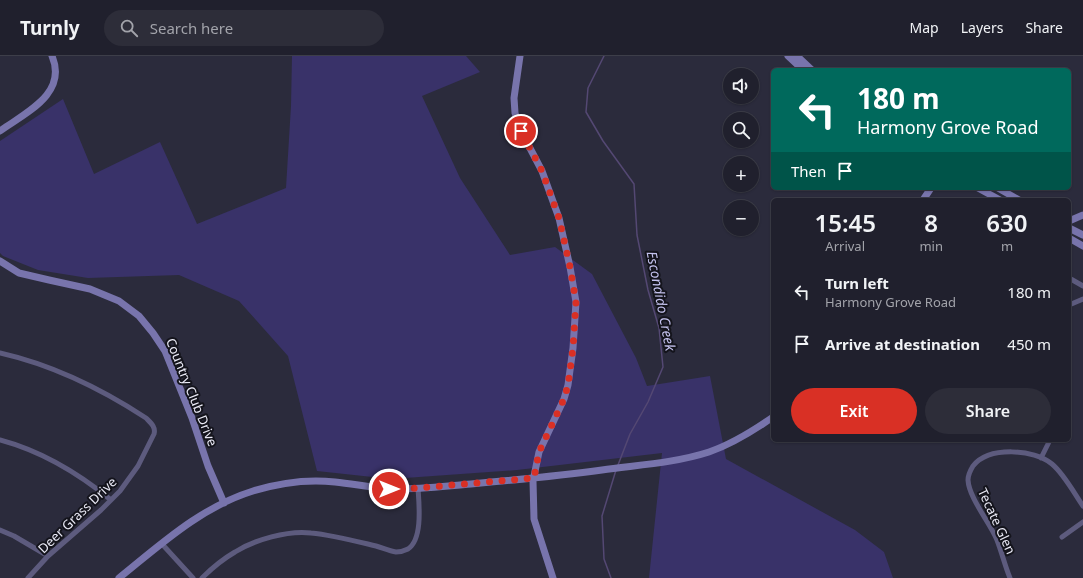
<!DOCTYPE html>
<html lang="en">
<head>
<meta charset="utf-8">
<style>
	:root { --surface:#20202d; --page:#2d2d39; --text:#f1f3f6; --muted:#a2a3aa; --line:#3d3e49; --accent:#d93025 }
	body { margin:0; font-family:"Noto Sans",sans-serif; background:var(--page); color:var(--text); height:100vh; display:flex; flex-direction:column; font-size:15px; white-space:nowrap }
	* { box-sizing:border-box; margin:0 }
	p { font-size:13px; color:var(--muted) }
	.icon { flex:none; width:22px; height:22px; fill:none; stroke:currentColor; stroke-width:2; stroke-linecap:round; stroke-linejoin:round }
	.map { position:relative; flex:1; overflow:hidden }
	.drawer { position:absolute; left:771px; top:142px; width:300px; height:244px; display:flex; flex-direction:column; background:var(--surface); border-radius:6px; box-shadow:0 1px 3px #0004,0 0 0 1px var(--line) }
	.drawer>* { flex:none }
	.top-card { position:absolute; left:771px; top:12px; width:300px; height:122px; border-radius:6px; box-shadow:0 1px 3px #0004,0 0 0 1px var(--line); background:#00695c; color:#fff; overflow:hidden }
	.controls { position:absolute; left:723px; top:12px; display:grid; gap:8px }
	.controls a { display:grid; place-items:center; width:36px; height:36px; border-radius:50%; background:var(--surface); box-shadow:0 1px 3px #0004,0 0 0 1px var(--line); font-size:20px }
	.pin { position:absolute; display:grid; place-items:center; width:34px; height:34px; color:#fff; margin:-17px; border:2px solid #fff; border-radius:50%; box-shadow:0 1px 4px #0007 }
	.me { position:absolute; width:44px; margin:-22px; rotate:90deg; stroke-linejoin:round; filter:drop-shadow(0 0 3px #0008) }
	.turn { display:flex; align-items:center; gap:14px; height:84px; padding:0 20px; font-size:18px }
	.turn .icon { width:52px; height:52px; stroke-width:2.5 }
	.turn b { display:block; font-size:28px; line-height:34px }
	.then { display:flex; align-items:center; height:38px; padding:0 20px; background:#0003; gap:8px; font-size:15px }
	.eta { display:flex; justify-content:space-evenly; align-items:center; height:68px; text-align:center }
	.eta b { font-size:24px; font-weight:600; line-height:28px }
	.button { display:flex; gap:8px; margin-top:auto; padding:8px 20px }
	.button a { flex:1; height:46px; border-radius:24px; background:var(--accent); color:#fff; font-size:16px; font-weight:600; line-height:46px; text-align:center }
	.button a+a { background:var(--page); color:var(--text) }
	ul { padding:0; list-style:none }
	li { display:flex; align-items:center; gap:12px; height:52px; padding:0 20px }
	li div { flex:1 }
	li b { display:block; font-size:15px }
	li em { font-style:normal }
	header { display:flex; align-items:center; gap:24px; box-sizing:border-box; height:56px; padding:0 20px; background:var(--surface); border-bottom:1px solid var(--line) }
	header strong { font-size:19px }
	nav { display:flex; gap:22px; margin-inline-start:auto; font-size:14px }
	.search { width:280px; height:36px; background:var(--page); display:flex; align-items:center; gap:10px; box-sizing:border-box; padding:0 14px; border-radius:22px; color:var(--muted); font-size:15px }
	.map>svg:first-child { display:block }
	.green { fill:#393269 }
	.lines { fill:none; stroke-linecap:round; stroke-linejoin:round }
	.stream { stroke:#544873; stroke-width:1.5 }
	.street { stroke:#5d5b7e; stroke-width:5 }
	.secondary { stroke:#7874ac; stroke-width:7 }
	.route { stroke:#d93025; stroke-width:7; stroke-dasharray:0 12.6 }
	.labels { text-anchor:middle; stroke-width:4; stroke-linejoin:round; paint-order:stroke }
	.street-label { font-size:13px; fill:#ebebf7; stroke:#14141c }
	.water-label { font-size:14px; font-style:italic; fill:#c4c2ee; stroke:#14141c }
</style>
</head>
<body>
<header>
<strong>Turnly</strong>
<div class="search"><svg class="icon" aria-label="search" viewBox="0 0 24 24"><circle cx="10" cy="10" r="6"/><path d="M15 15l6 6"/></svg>Search here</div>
<nav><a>Map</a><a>Layers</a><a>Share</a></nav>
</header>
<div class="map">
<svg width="1083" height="522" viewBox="0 0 1083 522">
	<rect width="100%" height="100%" fill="#2b2b3c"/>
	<path class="green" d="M292,0H466L480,16L422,40L460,122L510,199L555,191L592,218L636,302L647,330L710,320L726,403L855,474L884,496L893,522H649L662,397L517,414L391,423L317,415L288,300L239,245L179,219L88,222L38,214L3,200L0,197V85L63,43L94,118L160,86L197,168L286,132L291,50Z"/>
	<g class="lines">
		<path class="stream" d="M604,0L588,32L586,56L603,85L634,128L637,179L648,234L659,272L663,311L648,346L630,378L618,409
			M611,522L604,503L602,460L616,414"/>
		<path class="street" d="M1069,222L1083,230
			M1069,249L1083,243
			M0,297C53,309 100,332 146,362C151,367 156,371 154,378L138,410L120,435L101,454L48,500L28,522
			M0,384C41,395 78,417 111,444
			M1041,402L1050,384
			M0,474L14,480L48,500
			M1062,481L1083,466
			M162,488L193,522
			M202,522C212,512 223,503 235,496C254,484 288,474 311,477C332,479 355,485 376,490C383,492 389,495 396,496C401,496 404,495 408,493C423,483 419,448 418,432
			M1010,522C1005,510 1002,497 997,484C990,467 969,442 968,424C968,418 970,415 973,410C989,390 1034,393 1052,408C1064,418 1074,437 1083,450"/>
		<path class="secondary" d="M520,0L514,42L515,57L521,75L542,115L559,162L570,211L576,246L573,292L568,329L564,343L539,396L533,425L534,463L553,522
			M788,0L803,14
			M797,0L812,14
			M0,75C25,57 68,38 52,0
			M978,132L1000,144
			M998,132L1019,144
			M923,144L931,132
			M1069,165L1083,159
			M1069,172L1083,179
			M1069,182L1083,190
			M0,205L19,217L49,224L90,233L119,245L139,260L153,277L165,295L192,362L208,410L224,447
			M119,522C160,489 201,451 253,435C279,427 308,423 335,426C356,428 376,433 398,433C422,433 446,430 471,428C515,424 558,420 602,414C637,409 675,407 709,396C732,388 753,375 773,361"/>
	</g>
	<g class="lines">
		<path class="route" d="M389,433L418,432L534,422L539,396L564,343L568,329L573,292L576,246L570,211L559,162L542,115L521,75"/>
	</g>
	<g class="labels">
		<g class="street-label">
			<text transform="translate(192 336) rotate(68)" y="5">Country Club Drive</text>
			<text transform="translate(77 459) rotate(-44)" y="5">Deer Grass Drive</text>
			<text transform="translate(997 465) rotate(65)" y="5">Tecate Glen</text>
		</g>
		<g class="water-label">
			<text transform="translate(661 245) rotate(79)" y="5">Escondido Creek</text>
		</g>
	</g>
</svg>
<div class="controls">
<a><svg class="icon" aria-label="sound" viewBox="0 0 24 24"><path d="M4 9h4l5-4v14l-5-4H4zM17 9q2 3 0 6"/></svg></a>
<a><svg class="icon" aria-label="search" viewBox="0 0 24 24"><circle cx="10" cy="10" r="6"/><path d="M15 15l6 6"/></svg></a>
<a>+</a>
<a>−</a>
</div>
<div class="pin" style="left:521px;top:75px;background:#d93025"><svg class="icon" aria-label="arrive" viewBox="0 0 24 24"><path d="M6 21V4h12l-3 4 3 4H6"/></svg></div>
<svg class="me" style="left:389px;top:433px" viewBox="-20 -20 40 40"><circle r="17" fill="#d93025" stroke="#fff" stroke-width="3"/><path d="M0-11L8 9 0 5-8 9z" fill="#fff"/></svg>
<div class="top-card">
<div class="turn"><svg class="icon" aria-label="left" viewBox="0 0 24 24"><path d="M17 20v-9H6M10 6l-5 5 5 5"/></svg><div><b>180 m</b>Harmony Grove Road</div></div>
<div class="then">Then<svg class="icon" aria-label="arrive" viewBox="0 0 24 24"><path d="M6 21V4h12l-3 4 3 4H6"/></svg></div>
</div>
<section class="drawer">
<div class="eta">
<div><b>15:45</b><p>Arrival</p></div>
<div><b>8</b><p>min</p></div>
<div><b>630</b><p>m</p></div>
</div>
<ul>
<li><svg class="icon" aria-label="left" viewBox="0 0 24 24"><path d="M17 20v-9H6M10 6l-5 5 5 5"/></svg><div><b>Turn left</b><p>Harmony Grove Road</p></div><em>180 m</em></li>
<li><svg class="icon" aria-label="arrive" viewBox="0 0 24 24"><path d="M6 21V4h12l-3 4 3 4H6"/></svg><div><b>Arrive at destination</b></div><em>450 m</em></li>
</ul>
<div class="button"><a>Exit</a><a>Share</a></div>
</section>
</div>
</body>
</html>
